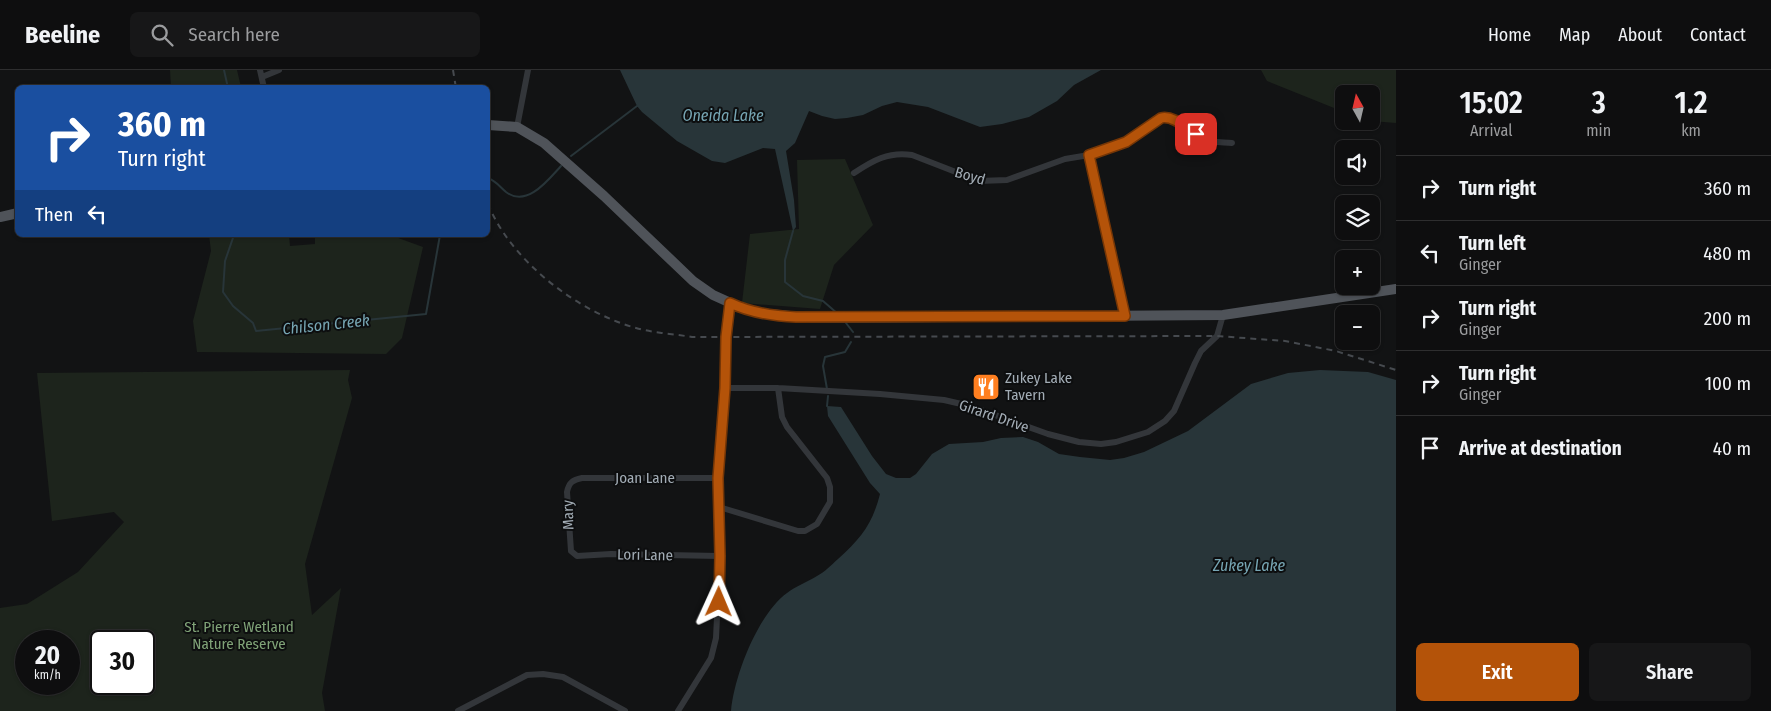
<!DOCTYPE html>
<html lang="en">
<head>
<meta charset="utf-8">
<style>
	:root { --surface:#0e0e0f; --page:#171718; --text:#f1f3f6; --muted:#9b9c9e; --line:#2e2e2f; --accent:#b45309 }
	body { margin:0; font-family:"Fira Sans Condensed",sans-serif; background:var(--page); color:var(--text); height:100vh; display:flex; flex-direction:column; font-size:19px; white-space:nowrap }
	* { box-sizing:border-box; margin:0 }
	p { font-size:16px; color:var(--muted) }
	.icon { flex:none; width:28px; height:28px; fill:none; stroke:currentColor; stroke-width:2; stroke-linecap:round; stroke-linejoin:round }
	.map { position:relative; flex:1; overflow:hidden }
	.side { display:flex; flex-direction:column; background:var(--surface); width:375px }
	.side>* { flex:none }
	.hud { position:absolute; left:15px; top:15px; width:475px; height:152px; border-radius:8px; box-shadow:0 1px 4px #0004,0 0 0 1px var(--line); background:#1a4fa0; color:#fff; overflow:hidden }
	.needle { width:32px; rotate:352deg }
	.controls { position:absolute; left:1335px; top:15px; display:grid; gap:10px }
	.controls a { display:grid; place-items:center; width:45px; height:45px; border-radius:8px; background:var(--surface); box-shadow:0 1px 4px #0004,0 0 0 1px var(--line); font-size:25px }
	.speed { position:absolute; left:15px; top:560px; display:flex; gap:10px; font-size:25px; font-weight:700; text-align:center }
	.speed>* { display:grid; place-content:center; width:65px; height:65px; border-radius:50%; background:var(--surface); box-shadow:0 1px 4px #0004,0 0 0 1px var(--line); line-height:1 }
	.speed small { font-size:12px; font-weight:400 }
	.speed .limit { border:2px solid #111; border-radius:8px; background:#fff; color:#111 }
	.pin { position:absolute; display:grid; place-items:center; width:42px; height:42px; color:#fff; margin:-21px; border-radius:10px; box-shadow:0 2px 8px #0006 }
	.me { position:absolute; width:55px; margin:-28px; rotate:1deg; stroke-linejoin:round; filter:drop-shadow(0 0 4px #0008) }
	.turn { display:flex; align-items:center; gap:18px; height:105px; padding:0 20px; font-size:22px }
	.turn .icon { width:65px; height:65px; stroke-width:2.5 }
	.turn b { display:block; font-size:35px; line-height:42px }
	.then { display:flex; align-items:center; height:48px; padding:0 20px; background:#0003; gap:10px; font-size:19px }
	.eta { display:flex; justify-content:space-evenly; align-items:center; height:85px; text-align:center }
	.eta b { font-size:30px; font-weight:600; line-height:35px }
	.button { display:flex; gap:10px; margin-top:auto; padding:10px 20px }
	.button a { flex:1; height:58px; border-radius:8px; background:var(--accent); color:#fff; font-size:20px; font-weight:600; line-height:58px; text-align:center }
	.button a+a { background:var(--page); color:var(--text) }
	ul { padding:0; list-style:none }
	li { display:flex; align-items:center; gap:15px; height:65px; padding:0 20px; border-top:1px solid var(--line) }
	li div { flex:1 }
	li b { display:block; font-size:19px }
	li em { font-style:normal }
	header { display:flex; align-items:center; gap:30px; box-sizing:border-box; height:70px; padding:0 25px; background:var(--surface); border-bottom:1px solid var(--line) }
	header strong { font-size:24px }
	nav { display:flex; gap:28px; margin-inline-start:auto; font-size:18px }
	.search { width:350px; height:45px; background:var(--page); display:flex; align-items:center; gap:12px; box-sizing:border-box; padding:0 18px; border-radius:8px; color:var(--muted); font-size:19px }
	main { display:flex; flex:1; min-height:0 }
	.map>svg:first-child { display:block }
	.green { fill:#1d241c; fill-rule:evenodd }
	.water { fill:#283539 }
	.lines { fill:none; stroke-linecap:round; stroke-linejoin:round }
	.stream { stroke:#283539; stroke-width:2 }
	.street { stroke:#33363a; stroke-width:6 }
	.primary { stroke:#4f5359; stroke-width:10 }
	.rail { stroke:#464a4f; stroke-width:2; stroke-dasharray:6 5; stroke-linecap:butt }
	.route-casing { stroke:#753606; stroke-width:12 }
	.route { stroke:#b45309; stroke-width:9 }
	.labels { text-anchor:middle; stroke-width:4; stroke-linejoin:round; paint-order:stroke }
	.street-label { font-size:15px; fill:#a3adb6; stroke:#0d0e0f }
	.poi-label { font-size:15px; fill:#a3adb6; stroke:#0d0e0f; text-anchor:start }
	.park-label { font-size:15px; fill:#80a378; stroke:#0d0e0f }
	.water-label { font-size:16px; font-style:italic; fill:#77a6b4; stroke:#0d0e0f }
</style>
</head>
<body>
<header>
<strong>Beeline</strong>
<div class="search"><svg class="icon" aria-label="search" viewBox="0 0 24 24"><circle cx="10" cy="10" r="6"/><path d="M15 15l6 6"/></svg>Search here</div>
<nav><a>Home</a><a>Map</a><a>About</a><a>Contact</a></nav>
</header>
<main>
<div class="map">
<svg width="1396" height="641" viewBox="0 0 1396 641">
	<rect width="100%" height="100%" fill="#121314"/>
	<path class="green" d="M170,0H237L241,17H171Z
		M1261,0H1396V53L1371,51V24H1344V42L1267,11Z
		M845,89L873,155L834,195L820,239L742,233L750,164L799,159L797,90Z
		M209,165H289L290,176L315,174V165H390L423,177L402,268L386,284L197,282L193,251L211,181Z
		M350,300L348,310L352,328L305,494L312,545L341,518L322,623L325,641H0V538L27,534L78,502L124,452L114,442L52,451L37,303ZM26,571H69V614H26ZM144,571V614H101V571Z"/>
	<path class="water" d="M620,0H1101L1074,15L1057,31L1029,47L1002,54L980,57L928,37L897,32L882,36L863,45L847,48L835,49L822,46L809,41L795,73L786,81L794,130L796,157L793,161L775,79L763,78L725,93L712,91L677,71L642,42L637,36Z
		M1320,300L1368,302L1396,310V641H731C734,606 758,544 787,523C796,516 807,512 817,506C825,502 831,495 838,489C861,468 872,455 880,424L870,413L828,346L827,336L841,337L872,386L886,404L896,408H910L916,404L932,384L949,374L983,372L1001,368L1023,367L1038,372L1059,384L1080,387L1110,390L1124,388L1144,382L1188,361L1251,314L1288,303Z"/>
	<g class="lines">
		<path class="stream" d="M224,0L228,18
			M571,86L637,36
			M488,108C496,111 499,116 506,122C527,138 548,110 561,96
			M793,161L785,190V212L803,226L823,231L838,244
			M234,165L225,191L223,222L233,236L253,253L256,261L426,244L440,165
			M846,253L853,262
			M827,319L823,296L825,287L845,282L851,272
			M827,336L828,326"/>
		<path class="street" d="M260,0L264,18
			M262,7L279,0
			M517,57L528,0
			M1089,85L1125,246
			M854,103C872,91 889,81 912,85L979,111L1007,110L1065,89L1089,85L1126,72L1161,48C1176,45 1191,63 1204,69C1212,73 1223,72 1232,73
			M725,318H778L880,324L944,330L970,336L1048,364L1079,372L1101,374L1116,372L1148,362L1165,351L1174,341L1195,293L1201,281L1217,266L1223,245
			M718,408H582C573,410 569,412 567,422L571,481L577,486L611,484L720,486
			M719,437L798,461H805L817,454L830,432V417L827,408L787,357L782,347L778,318
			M458,641L527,605L543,604L563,607L625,641
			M678,641L711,588L716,568L720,486L718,408L725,318L726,267L729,233"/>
		<path class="primary" d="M488,55L517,57L544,73L604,126L693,211L713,225L744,239L760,243L811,248L1223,245L1396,219
			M0,147L18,143"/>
		<path class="rail" d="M453,0L456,18
			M488,134C511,191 578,242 636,258C654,263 674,264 692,267L1217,266L1285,271L1336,281L1396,300"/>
	</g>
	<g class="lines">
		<defs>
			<path id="route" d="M719,532L720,486L718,408L725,318L726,267L730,233C751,243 772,246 796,247L1125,246L1089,85L1126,72L1161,48C1173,45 1186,58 1196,64"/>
		</defs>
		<use href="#route" class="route-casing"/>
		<use href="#route" class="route"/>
	</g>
	<defs>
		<symbol id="restaurant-square" viewBox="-11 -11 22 22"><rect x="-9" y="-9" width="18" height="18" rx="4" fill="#ff7f20" stroke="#0d0e0f"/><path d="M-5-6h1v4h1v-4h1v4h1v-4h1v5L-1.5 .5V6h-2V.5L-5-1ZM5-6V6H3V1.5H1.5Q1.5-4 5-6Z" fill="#fff"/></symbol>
	</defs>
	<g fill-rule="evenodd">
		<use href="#restaurant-square" x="970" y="301" width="32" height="32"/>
	</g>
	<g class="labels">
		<g class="street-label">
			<text transform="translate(970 106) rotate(16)" y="5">Boyd</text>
			<text transform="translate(994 346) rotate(19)" y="5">Girard Drive</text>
			<text x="645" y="413">Joan Lane</text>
			<text transform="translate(568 445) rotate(-92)" y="5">Mary</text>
			<text transform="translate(645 485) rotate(1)" y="5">Lori Lane</text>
		</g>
		<g class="poi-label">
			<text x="1005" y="313">Zukey Lake<tspan x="1005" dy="17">Tavern</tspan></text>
		</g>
		<g class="park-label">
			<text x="239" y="562">St. Pierre Wetland<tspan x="239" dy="17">Nature Reserve</tspan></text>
		</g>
		<g class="water-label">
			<text x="723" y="51">Oneida Lake</text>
			<text transform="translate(326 254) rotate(-6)" y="6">Chilson Creek</text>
			<text x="1249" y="501">Zukey Lake</text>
		</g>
	</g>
</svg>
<div class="controls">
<a><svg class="needle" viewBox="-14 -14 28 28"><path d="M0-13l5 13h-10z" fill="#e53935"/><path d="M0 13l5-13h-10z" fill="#9b9c9e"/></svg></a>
<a><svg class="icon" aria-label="sound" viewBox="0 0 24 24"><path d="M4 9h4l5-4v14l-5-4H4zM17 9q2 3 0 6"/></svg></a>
<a><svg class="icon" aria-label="layers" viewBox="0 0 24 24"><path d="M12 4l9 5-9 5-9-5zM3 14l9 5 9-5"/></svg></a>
<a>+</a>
<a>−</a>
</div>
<div class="speed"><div>20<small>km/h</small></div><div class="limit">30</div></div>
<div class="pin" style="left:1196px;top:64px;background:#d93025"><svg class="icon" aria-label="arrive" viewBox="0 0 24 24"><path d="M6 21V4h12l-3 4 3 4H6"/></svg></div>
<svg class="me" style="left:719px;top:532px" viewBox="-20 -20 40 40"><path d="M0-17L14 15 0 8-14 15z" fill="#b45309" stroke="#fff" stroke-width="4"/></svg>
<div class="hud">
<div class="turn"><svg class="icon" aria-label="right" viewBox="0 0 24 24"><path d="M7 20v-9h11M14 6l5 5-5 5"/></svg><div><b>360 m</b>Turn right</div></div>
<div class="then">Then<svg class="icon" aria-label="left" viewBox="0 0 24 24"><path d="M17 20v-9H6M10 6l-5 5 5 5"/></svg></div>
</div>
</div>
<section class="side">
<div class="eta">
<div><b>15:02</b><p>Arrival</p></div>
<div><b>3</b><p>min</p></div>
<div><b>1.2</b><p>km</p></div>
</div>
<ul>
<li><svg class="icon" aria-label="right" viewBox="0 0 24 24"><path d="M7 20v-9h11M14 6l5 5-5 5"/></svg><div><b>Turn right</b></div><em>360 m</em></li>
<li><svg class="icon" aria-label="left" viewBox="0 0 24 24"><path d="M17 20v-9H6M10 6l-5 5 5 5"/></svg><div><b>Turn left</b><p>Ginger</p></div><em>480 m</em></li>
<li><svg class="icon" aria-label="right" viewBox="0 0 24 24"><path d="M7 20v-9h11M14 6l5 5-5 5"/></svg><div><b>Turn right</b><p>Ginger</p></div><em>200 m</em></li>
<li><svg class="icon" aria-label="right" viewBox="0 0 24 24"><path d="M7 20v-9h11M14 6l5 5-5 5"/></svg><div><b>Turn right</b><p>Ginger</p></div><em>100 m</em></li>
<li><svg class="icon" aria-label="arrive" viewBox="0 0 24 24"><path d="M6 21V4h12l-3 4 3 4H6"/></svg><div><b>Arrive at destination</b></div><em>40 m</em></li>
</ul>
<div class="button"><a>Exit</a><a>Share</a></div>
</section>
</main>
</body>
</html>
